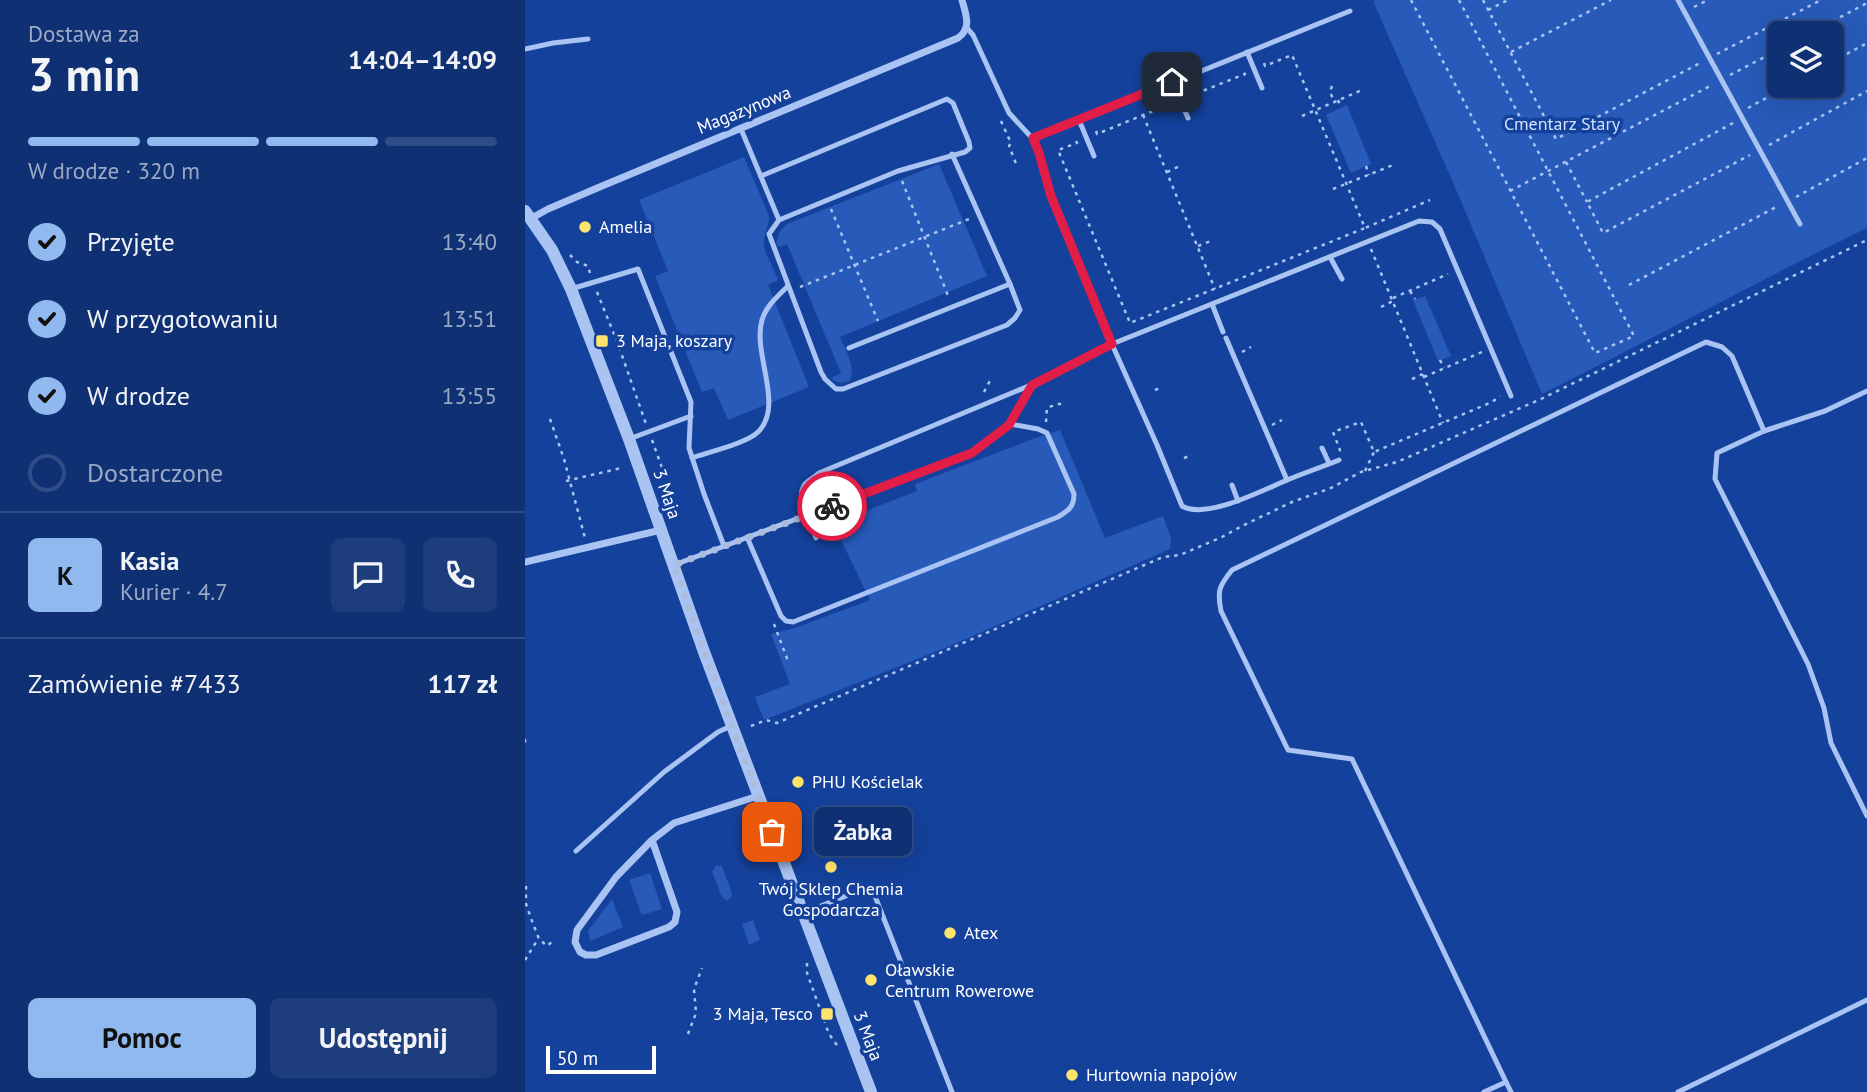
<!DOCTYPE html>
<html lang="pl">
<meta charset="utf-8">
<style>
:root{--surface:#0f3174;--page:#1d3d7c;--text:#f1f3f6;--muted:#9ba9c5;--line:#2f4c86;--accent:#90b9f0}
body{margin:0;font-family:"PT Sans",sans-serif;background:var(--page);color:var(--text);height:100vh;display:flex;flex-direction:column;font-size:26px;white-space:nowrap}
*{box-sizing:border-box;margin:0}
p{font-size:23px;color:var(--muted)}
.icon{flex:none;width:38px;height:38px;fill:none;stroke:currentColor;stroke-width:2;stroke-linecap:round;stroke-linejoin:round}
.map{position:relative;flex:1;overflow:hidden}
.side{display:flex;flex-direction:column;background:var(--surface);width:525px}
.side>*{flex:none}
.tools{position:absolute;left:1242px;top:21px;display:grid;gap:14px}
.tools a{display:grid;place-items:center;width:77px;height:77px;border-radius:10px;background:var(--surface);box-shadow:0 7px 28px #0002,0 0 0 2px var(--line);font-size:35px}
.scale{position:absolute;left:21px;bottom:18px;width:110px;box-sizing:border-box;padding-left:7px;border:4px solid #fff;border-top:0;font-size:19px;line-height:24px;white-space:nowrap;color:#fff;-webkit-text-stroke:5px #14419b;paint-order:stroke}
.pin{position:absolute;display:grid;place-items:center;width:60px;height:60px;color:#fff;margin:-30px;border-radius:14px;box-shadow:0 4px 10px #0006}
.courier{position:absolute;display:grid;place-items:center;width:70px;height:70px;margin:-35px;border:5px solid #e11d48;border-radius:50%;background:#fff;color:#222;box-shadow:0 2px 9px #0007}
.bubble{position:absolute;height:49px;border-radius:10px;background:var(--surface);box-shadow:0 7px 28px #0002,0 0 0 2px var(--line);font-size:23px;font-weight:700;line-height:49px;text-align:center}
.head em{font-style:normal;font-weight:700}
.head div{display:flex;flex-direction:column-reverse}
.head{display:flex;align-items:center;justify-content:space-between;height:119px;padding:0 28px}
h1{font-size:46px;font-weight:700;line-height:52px}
.bar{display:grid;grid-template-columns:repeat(4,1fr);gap:10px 7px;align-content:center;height:84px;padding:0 28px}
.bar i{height:9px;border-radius:5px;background:var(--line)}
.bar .active{background:var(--accent)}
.bar p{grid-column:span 4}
.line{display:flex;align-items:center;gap:18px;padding:0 28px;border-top:2px solid var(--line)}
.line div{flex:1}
.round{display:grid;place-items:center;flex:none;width:74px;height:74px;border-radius:10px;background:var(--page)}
ol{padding:0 28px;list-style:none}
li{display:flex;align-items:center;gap:21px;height:77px}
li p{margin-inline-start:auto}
li .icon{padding:7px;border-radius:50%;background:var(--accent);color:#111;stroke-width:4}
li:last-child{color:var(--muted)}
li i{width:38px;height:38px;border:4px solid var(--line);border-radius:50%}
.action{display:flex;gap:14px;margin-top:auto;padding:14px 28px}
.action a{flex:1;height:80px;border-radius:10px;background:var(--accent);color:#111;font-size:28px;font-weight:700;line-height:80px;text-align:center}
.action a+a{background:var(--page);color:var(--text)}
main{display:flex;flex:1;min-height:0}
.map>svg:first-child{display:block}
</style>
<main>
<section class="side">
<div class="head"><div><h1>3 min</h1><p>Dostawa za</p></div><em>14:04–14:09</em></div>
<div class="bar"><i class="active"></i><i class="active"></i><i class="active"></i><i></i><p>W drodze · 320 m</p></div>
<ol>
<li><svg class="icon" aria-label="check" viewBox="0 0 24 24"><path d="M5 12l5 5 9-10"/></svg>Przyjęte<p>13:40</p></li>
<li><svg class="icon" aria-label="check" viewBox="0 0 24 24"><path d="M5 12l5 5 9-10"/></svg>W przygotowaniu<p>13:51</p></li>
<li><svg class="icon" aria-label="check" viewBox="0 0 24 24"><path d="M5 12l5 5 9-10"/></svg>W drodze<p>13:55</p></li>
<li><i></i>Dostarczone</li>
</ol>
<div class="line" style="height:126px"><b class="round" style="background:var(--accent);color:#111">K</b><div><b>Kasia</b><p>Kurier · 4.7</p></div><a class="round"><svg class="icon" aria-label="chat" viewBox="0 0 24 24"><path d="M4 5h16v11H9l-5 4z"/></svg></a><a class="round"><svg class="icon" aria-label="phone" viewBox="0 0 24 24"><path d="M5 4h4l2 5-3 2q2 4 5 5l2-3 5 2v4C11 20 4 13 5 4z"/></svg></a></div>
<div class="line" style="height:91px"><div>Zamówienie #7433</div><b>117 zł</b></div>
<div class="action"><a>Pomoc</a><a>Udostępnij</a></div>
</section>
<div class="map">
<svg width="1342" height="1092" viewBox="0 0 1342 1092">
<rect width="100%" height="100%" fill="#14419b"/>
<!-- green -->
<g fill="#275ab9" fill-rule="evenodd">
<path d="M851,0h491v228c-109,53 -216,112 -325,166l-84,-200 -85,-193zM1255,33h52v53h-52z"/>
<path d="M822,105l24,59 -20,9 -25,-58z"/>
<path d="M219,157l25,59c1,10 -7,20 -5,30 1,7 11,25 14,34l-10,5 41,102 -81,33 -14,-32 -12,4 -47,-116 13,-5 -29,-71z"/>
<path d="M414,164l48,112 -147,61c5,13 16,29 10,43 -8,4 -12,4 -19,-2l10,-5 -54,-129 -8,3 -3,-4 4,-12 7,-7z"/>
<path d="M900,296l26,60 -13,5 -25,-61z"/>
<path d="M535,430l45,108 58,-22 8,22 -1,11 -225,99 -181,72 -9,-23 35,-13 -19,-50 24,-6 75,-28 -31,-64 -10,2 -5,-11 93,-36 -2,-7 123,-47z"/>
<path d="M191,865l6,1 1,3 9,24 -1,5 -5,3 -5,-6 -9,-23z"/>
<path d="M125,873l12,36 -20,6 -13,-35z"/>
<path d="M87,899l11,28 -33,14 -2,-10z"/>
<path d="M228,920l7,20 -11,5 -7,-21z"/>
</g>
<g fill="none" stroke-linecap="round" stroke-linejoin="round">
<!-- path -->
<g stroke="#a9c3f3" stroke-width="2.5" stroke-dasharray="3.5 5" stroke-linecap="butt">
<path d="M886,0l184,353 39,-17 -175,-336"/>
<path d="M958,0l73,139 146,-77"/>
<path d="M1169,7l14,-7"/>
<path d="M963,10l20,-10"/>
<path d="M1285,33l57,-30"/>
<path d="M986,52l100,-52"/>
<path d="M1192,54l104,-54"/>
<path d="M1307,62l35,-19"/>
<path d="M739,63l1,3 27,-11 73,173 65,-28"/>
<path d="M1205,75l50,-26"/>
<path d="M807,86l-2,6 4,9"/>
<path d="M664,94l1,2 55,-22 -1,-1"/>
<path d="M813,100l3,8"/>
<path d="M1223,108l40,-22"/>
<path d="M618,115l72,174"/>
<path d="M777,116l60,-26"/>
<path d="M476,121l10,22 -2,3 8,20"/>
<path d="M1208,123l-146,79 16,31 147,-78"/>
<path d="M571,131l1,3 73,-30 -1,-3"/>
<path d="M551,141l1,2 -19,7 72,173 235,-95"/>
<path d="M1244,145l98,-54"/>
<path d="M1041,162l21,40"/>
<path d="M841,166l3,9"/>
<path d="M642,172l13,-6"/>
<path d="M377,181l47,117"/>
<path d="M808,189l60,-24"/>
<path d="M985,191l202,-106"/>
<path d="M1271,197l71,-39"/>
<path d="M306,209l47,112"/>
<path d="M673,246l13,-5"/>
<path d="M846,249l72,174"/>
<path d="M45,255l7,7 11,4 2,7"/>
<path d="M1104,285l149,-79"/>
<path d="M275,287l169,-68"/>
<path d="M885,291l5,8"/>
<path d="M72,292l21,52 28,80"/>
<path d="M868,298l55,-24"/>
<path d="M856,307l12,-6"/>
<path d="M717,352l9,-5"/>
<path d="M915,360l4,8"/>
<path d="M899,377l58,-25"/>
<path d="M887,379l11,-5"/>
<path d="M630,390l7,-3"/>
<path d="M459,392l7,-13"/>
<path d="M25,419l14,40 21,79"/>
<path d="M521,422l1,-14 10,-4h6"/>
<path d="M747,425l10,-5"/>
<path d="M127,440l13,36"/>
<path d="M814,451l1,-1 -7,-18 28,-10 13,30 118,-50 8,-6"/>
<path d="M659,458l8,-3"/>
<path d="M840,471l9,-19"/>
<path d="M41,481l55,-13"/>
<path d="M249,624l14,37"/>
<path d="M226,726l15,-6 11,3 386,-166 17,-2 42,-18 20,-11 50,-24 39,-14 30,-16 36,-10 144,-63 326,-159"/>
<path d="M0,739v7"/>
<path d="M257,822l14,-5"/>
<path d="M1,886v18l6,17 7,18 8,7 7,-6"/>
<path d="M0,960l13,-21"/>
<path d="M282,963v10l22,61 10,14"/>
<path d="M163,1034l8,-21 -2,-24 8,-21"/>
</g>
<!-- service -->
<g stroke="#a9c3f3" stroke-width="5">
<path d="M1153,0l122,224"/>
<path d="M442,28l6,7 36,78 24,26 6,14 12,43 56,137 50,112 25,61c24,14 81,-16 105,-26 17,-7 35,-13 52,-20"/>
<path d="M0,49l28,-6 35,-4"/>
<path d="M722,52l15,36"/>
<path d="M647,82l16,36"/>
<path d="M554,120l15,36"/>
<path d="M216,129l38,91"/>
<path d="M508,139l317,-128"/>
<path d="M236,176l186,-77 6,4 16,39 1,6 -5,4 -67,19 -119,49 -10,14 52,138 4,7 11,10h7l164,-64 8,-7 5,-8 -10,-26"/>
<path d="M805,257l12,22"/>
<path d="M46,289l67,-20 53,133 -2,46 15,46 20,52"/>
<path d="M687,304l11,28"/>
<path d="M701,338l61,142"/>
<path d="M324,348l161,-64 -58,-130"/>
<path d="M1342,391l-42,20 -61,20 -47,22 -2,26 93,185 16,44 7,35 36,73"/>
<path d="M104,439l62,-23"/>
<path d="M797,448l7,15"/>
<path d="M167,458c17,-6 55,-15 66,-26 27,-27 -6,-78 4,-112 4,-14 16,-24 26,-34"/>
<path d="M707,485l6,16"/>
<path d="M222,537l34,79 5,5 7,1 265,-105c11,-7 16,-10 16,-23l-27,-61 -9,-4 -28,-5"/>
<path d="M291,538c-5,-15 -22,-39 -11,-54 3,-4 10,-7 14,-11l212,-88"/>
<path d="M149,565l298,-112 37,-28 23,-40 80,-41 307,-123 13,1 8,7 71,167"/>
<path d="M51,851l88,-79 54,-40 13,-6"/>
<path d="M278,913l68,-27 81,206"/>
<path d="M981,1082l5,10"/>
<path d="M959,1092l22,-10 -154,-323 -64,-9 -67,-139c-4,-20 -2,-25 11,-41l474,-228 16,5 10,9 32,75"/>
<path d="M1153,1092l189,-92"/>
</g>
<!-- minor -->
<g stroke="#a9c3f3" stroke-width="7">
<path d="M5,219l18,-10 54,-23 356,-148c14,-10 8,-23 4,-38"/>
<path d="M0,562l136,-32"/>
<path d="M127,840l25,72 -2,10 -6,5 -73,28h-10l-6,-3 -5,-10 2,-12 39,-53 36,-37 22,-17 84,-27"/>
</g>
<!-- tertiary -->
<path stroke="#a9c3f3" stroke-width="12" d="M0,211l27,39 19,39 58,150 75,213 167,440"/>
</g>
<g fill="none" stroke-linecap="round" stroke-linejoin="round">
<!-- done -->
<path stroke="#adbcdc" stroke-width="7" stroke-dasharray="0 12.6" d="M247,832l-68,-180 -30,-87 158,-59"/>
<!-- route -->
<path stroke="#e11d48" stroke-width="9" d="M307,506l140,-53 37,-28 23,-40 80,-41 -61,-148 -12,-43 -6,-15 139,-56"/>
</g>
<!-- markers -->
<g fill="#ffe46b" stroke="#14419b" stroke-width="2.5">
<circle cx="60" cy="227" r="7"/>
<rect x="70" y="334" width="14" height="14" rx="3.5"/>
<circle cx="273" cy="782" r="7"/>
<circle cx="306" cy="867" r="7"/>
<circle cx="425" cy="933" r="7"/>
<circle cx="346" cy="980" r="7"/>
<rect x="295" y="1007" width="14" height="14" rx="3.5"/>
<circle cx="547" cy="1075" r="7"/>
</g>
<g text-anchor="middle" stroke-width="7" stroke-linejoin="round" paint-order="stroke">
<!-- street labels -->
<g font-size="18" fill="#fff" stroke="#14419b">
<text transform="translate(219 110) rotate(-22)" y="6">Magazynowa</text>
<text transform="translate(142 494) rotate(71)" y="6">3 Maja</text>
<text transform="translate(343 1036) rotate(69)" y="6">3 Maja</text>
</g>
<!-- park labels -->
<g font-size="18" fill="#d1e0fd" stroke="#14419b">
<text x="1037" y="130">Cmentarz Stary</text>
</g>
<!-- poi labels -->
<g font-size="18" fill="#fff" stroke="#14419b" text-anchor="start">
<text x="74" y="233">Amelia</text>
<text x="91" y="347">3 Maja, koszary</text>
<text x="287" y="788">PHU Kościelak</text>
<text x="306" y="895" text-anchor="middle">Twój Sklep Chemia<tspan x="306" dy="21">Gospodarcza</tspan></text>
<text x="439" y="939">Atex</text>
<text x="360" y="976">Oławskie<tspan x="360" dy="21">Centrum Rowerowe</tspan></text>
<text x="288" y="1020" text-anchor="end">3 Maja, Tesco</text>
<text x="561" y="1081">Hurtownia napojów</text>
</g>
</g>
</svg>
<div class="tools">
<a><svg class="icon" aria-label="layers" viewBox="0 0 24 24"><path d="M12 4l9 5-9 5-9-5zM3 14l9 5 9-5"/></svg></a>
</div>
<div class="scale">50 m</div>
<div class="pin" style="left:247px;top:832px;background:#ea580c"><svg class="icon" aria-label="bag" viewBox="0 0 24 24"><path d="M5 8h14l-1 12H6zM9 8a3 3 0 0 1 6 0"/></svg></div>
<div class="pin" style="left:647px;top:82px;background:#1f2937"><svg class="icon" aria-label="home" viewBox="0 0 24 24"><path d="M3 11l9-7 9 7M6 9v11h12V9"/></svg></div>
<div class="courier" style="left:307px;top:506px"><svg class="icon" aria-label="bike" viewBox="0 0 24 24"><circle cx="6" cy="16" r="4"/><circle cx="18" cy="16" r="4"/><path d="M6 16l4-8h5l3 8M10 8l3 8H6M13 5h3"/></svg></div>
<div class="bubble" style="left:289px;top:807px;width:98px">Żabka</div>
</div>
</main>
